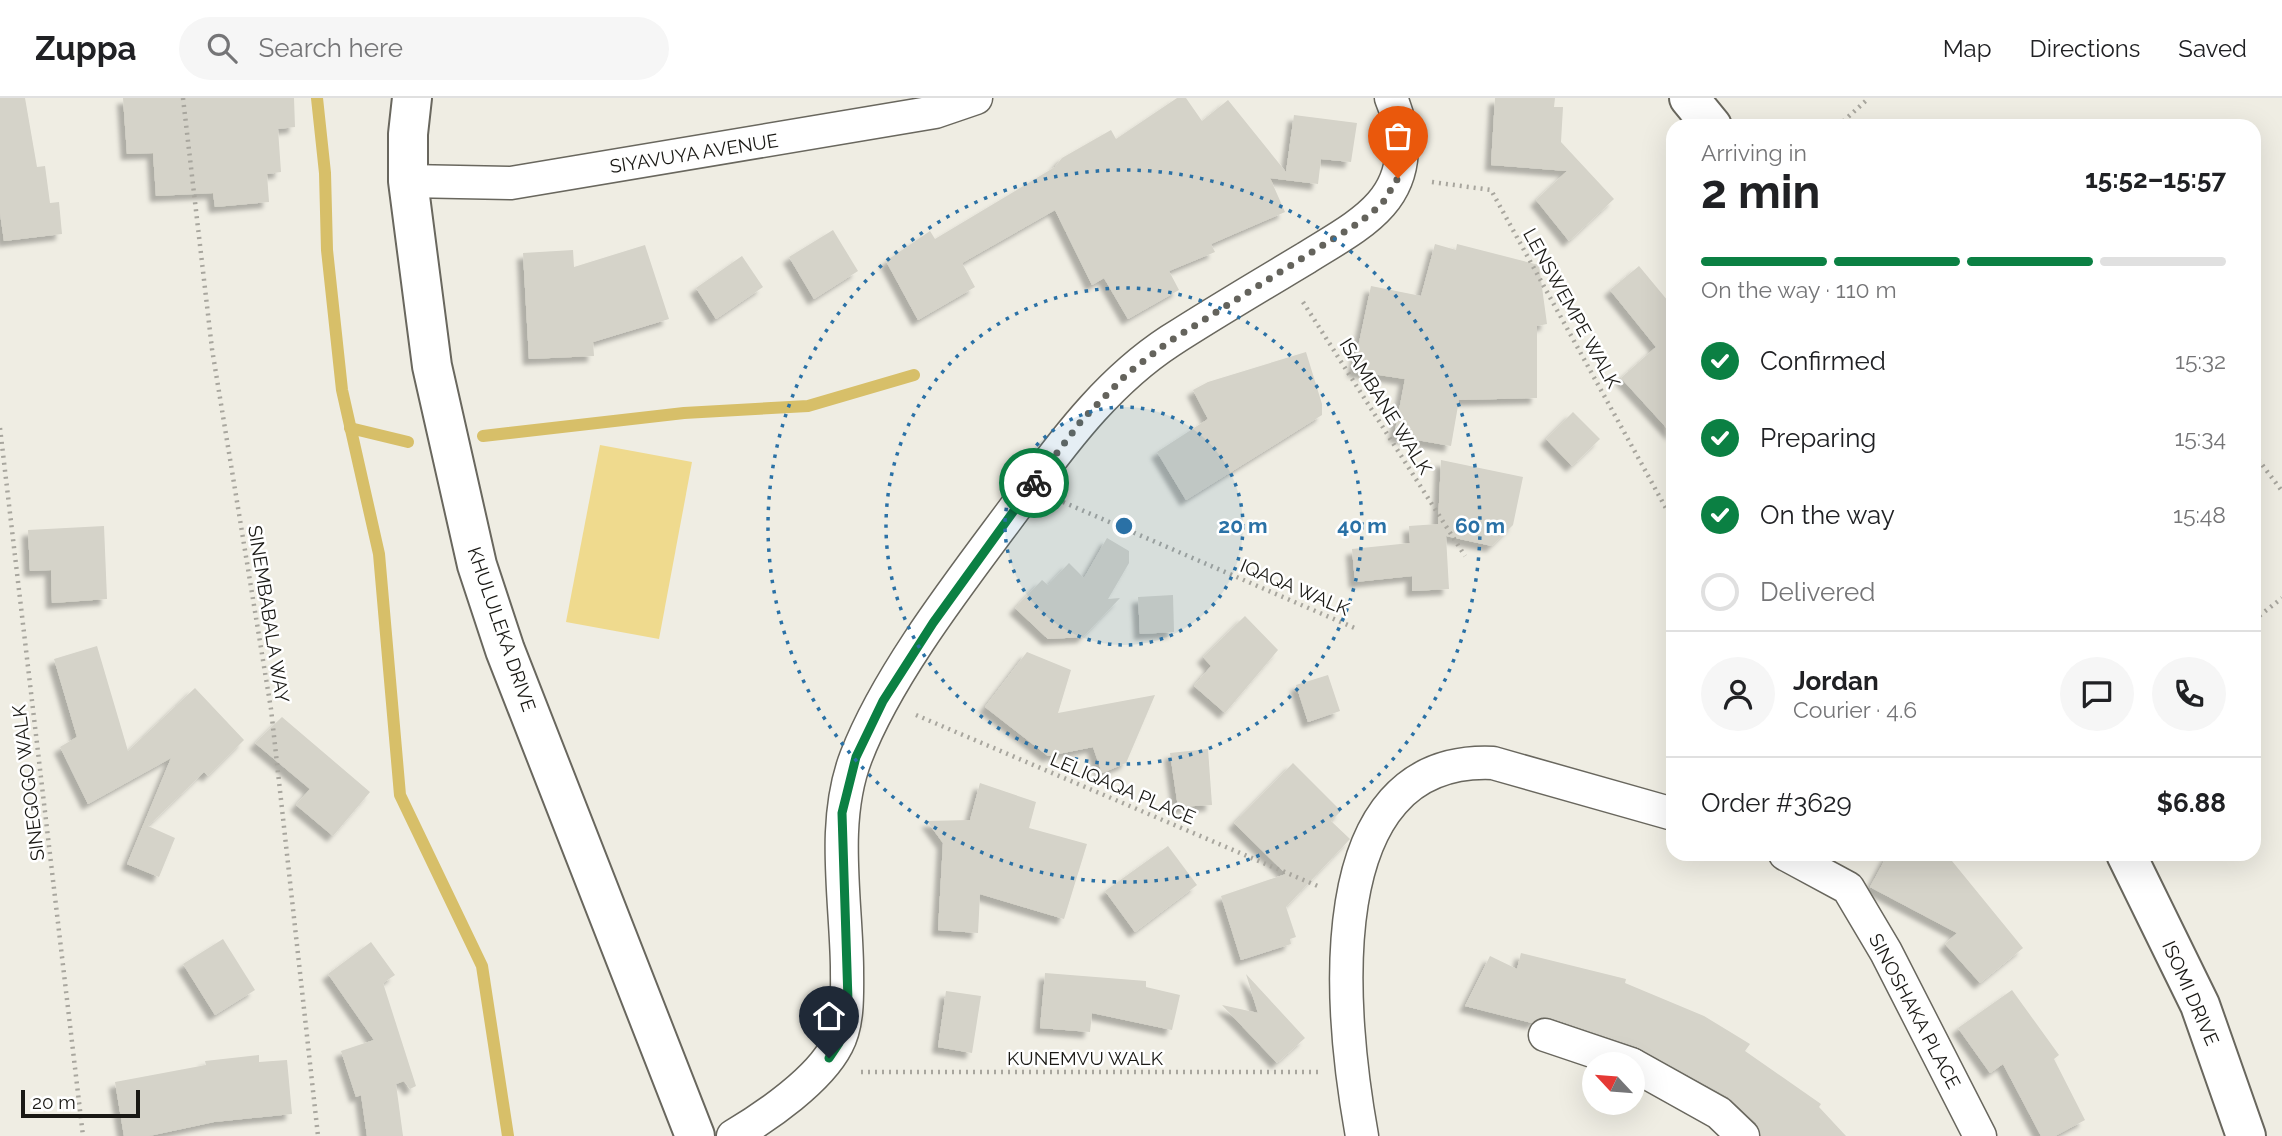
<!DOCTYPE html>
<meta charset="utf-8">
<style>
:root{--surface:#fff;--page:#f6f6f6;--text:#202124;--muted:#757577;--line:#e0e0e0;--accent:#0b8043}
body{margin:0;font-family:Raleway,sans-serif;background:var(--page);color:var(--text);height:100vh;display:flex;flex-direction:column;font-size:26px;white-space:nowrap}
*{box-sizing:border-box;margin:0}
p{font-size:23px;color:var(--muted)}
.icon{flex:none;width:38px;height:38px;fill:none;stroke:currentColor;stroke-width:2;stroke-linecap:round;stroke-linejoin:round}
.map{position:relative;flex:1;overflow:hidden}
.panel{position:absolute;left:1666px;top:21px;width:595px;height:742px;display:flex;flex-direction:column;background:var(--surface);border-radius:21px;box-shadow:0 7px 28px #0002}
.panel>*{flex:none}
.needle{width:46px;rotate:296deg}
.controls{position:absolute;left:1582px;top:954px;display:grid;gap:14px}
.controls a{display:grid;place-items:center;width:63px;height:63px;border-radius:50%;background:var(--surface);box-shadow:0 7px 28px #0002;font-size:35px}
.scale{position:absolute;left:21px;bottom:18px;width:119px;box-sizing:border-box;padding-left:7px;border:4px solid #191814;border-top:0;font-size:19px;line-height:24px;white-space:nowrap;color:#191814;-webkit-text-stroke:5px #fff;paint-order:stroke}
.pin{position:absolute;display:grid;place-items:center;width:60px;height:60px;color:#fff;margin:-72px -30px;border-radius:50% 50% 50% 0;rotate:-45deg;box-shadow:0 0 7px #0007}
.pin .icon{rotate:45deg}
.courier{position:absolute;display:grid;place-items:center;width:70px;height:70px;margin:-35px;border:5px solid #0b8043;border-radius:50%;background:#fff;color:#222;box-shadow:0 2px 9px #0007}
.summary em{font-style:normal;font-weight:700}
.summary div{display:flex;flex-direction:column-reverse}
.summary{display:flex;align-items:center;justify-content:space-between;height:119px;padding:0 35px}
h1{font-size:46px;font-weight:700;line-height:52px}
.bar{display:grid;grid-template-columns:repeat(4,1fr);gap:10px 7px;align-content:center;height:84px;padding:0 35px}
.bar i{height:9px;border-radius:5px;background:var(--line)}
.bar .active{background:var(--accent)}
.bar p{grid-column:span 4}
.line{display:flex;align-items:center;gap:18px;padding:0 35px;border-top:2px solid var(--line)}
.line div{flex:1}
.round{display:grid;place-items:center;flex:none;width:74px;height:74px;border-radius:37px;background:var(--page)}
ol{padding:0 35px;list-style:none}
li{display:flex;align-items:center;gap:21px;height:77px}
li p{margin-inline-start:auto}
li .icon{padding:7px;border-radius:50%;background:var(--accent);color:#fff;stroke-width:4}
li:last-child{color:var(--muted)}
li i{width:38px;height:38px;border:4px solid var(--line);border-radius:50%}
header{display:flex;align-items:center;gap:42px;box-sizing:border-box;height:98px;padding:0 35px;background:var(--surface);border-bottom:2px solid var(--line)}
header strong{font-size:33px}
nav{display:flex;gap:38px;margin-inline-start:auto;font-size:24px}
.search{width:490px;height:63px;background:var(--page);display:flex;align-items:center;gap:18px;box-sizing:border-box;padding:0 24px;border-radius:38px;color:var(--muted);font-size:26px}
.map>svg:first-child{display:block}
</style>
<header>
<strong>Zuppa</strong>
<div class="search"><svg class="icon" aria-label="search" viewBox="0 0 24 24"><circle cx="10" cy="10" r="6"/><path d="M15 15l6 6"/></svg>Search here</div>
<nav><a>Map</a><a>Directions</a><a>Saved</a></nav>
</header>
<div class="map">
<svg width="2282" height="1038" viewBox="0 0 2282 1038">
<defs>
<filter id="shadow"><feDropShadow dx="-6" dy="6" stdDeviation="2" flood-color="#0004"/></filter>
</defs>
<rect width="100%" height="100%" fill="#efede3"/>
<!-- pitch -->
<path fill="#efda8e" d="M600,347l92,17 -33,177 -93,-17z"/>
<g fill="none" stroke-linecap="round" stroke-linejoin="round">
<!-- stream -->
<g stroke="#d7bf69" stroke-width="12">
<path d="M317,0l8,75 2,77 15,140 37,164 21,241 82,171 26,170"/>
<path d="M350,330l58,14"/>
<path d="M483,338l201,-23 124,-7 106,-31"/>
</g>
</g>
<!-- building -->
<g fill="#d5d3c9" filter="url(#shadow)">
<path d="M0,0h25l12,69 8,-1 5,37 9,-1 3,32 -58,7 -4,-28z"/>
<path d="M123,0h171l1,29 -17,2 3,43 -14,2 2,28 -54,5 -2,-14 -57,3 -3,-43 -26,1z"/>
<path d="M1177,0h9l16,23 26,-21 58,72 8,-57 63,8 -6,39 -30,-3 -3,25 -48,-6 15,34 -74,32 4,8 -46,19 10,19 -51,29 -24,-41 -12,7 -37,-75 -93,53 13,24 -57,33 -32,-59 44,-30 5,8 120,-72 7,-9 49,-28 5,9z"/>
<path d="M1495,0h60l-1,9h9l-2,35 53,57 -45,42 -33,-41 31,-29 -76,-6z"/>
<path d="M833,132l25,41 -44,28 -25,-42z"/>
<path d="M1435,146l21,6 1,-6 82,21 8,59 -10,2v72l-78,2 -8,46 -57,-10 11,-57 -52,-8 18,-85 50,10z"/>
<path d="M645,147l24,74 -76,23 1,14 -65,3 -6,-106 50,-3 1,17z"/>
<path d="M742,158l21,31 -47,32 -20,-31z"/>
<path d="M1639,168l34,41v128l-52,-57 35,-31 -46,-57z"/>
<path d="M1306,254l16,52v11l-136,85 -29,-48 51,-33 -15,-29 15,-8z"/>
<path d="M1573,314l27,27 -28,27 -26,-27z"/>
<path d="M1441,362l82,17 -10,48 -21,21 -46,-10 3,53 -37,2v-15l-57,6 -3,-33 58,-6 -1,-17 29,-2z"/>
<path d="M104,428l3,73 -55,4 -1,-33 -21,1 -2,-41z"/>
<path d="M1107,440l22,13v12l-21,36 12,-1 -37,39 -35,2 -33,-31 27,-28 6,5 21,-22 15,15z"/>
<path d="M1173,497l1,37 -34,2 -2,-37z"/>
<path d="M1245,518l33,34 -53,63 -31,-27 17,-20 -8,-9z"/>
<path d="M97,548l31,105 67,-63 49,52 -36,36 -4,-4 -56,54 27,12 -16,39 -32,-13 44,-106 -83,46 -28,-57 17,-10 -23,-78z"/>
<path d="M1027,554l44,18 -13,43 97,-18 -29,68 -24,10 -9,-26 -45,9 -63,-49z"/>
<path d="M1328,577l12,36 -32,11 -12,-37z"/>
<path d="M282,619l88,75 -37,44 -37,-31 14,-16 -55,-46z"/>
<path d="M1208,651l4,56 -34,2 -8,-54z"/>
<path d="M1293,665l48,48 -10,10 19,18 -64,68 10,30 -6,2 1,5 -50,16 -20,-64 65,-22 -52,-51z"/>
<path d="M980,685l56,19 -7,26 58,16 -23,75 -84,-25 -2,39 -40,-3 5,-87 -16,-22 43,-1z"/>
<path d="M1168,748l29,39 -62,47 -30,-41z"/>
<path d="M1888,756h52l12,7 71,87 -43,35 -35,-39 12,-11 -87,-46z"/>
<path d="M223,841l32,51 -40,25 -32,-51z"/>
<path d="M371,844l24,33 -12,8 33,103 -6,3 -6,-8 -8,3 7,52h-36l-6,-41 -5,2 -15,-46 33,-11 -46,-66z"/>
<path d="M1521,855l105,26 -1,4 79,33 46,28 -5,7 76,53 -2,3 27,29h-85l-5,-13 -28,-26 -91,-50 -86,-29 -10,-1 -9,6 -67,-17 25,-50 27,13z"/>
<path d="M1045,875l101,8v6l34,8 -8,35 -80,-17 -2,19 -50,-4z"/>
<path d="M1246,876l59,64 -28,25 -55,-58 36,8z"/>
<path d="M2012,892l47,65 -5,4 31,61 -30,16h-14l-38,-72 -13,9 -32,-45z"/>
<path d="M946,893l35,5 -9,57 -34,-6z"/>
<path d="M259,957v7l28,-2 5,54 -78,8 -65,14h-25l-9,-54 91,-17 -1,-4z"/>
</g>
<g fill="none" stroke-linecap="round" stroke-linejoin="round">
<defs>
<g id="minor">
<path d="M408,83l103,2 424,-71 41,-14"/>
<path d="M1785,756l63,34 38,64 94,184"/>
<path d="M1545,937l86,29"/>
<path d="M1633,967l86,48 24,23"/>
<path d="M733,1038c34,-20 86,-56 104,-91 12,-22 10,-54 10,-78 -1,-69 -16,-145 9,-210 34,-89 116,-190 173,-268 40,-55 83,-110 141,-148 45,-29 91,-56 136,-83 25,-16 56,-32 75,-54 27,-31 25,-71 10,-106"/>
<path d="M1362,1038c-21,-116 -50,-381 131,-373l180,51"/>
</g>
<g id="tertiary">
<path d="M412,0l-4,36v47l24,185 45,199 28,85 190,486"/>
<path d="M1689,0l23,28"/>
<path d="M2126,756l74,151 46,131"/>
</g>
</defs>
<!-- minor casing -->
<use href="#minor" stroke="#69675e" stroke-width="35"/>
<!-- tertiary casing -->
<use href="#tertiary" stroke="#69675e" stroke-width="42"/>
<!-- path -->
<g stroke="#a8a69e" stroke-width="4.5" stroke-dasharray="2 5" stroke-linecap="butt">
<path d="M183,0l29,251 59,360 47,427"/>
<path d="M1838,28l31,-28"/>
<path d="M1432,84l59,8 182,331"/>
<path d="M1303,204l162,254"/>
<path d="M0,330l83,708"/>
<path d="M2254,356l28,37"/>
<path d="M1063,404l294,127"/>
<path d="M2254,522l28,-22"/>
<path d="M916,617l404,172"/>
<path d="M861,974h457"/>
</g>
<!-- minor -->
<use href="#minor" stroke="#fff" stroke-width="32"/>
<!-- tertiary -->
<use href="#tertiary" stroke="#fff" stroke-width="38"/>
</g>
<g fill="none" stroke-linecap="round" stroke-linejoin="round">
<!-- done -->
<path stroke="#64635c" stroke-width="7" stroke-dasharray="0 12.6" d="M1034,385l48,-63 46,-47 39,-30 193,-121 22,-18 16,-26"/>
<!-- route -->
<path stroke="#0b8043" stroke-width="9" d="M829,960l10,-15 9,-42 -6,-188 14,-56 27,-56 50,-78 101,-140"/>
</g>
<!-- distance rings -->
<circle cx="1124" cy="428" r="119" fill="#2a71a6" fill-opacity=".12"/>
<g fill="none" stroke="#2a71a6" stroke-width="3.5" stroke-dasharray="3.5 7">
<circle cx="1124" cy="428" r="119"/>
<circle cx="1124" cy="428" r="238"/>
<circle cx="1124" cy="428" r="356"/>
</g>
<g text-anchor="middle" stroke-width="5" stroke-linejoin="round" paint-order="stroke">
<!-- street labels -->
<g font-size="19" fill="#191814" stroke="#fff">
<text transform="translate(694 55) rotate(-9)" y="7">SIYAVUYA AVENUE</text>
<text transform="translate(1572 210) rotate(61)" y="7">LENSWEMPE WALK</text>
<text transform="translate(1386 308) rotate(58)" y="7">ISAMBANE WALK</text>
<text transform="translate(1295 489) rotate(23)" y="7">IQAQA WALK</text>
<text transform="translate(269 516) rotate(81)" y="7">SINEMBABALA WAY</text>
<text transform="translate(502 531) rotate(71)" y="7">KHULULEKA DRIVE</text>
<text transform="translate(28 685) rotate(-97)" y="7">SINEGOGO WALK</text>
<text transform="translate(1123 690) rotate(23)" y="7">LELIQAQA PLACE</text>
<text transform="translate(2191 895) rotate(66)" y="7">ISOMI DRIVE</text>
<text transform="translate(1915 913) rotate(62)" y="7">SINOSHAKA PLACE</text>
<text x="1085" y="967">KUNEMVU WALK</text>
</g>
</g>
<circle cx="1124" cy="428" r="10" fill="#2a71a6" stroke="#fff" stroke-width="3.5"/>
<g font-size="21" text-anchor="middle" font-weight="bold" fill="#2a71a6" stroke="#fff" stroke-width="5" stroke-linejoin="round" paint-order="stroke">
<text x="1243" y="435">20 m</text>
<text x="1362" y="435">40 m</text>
<text x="1480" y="435">60 m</text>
</g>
</svg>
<div class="controls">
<a><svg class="needle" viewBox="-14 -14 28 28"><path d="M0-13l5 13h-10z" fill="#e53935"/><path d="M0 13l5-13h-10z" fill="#757577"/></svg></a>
</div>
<div class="scale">20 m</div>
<div class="pin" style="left:1398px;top:80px;background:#ea580c"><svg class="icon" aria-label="bag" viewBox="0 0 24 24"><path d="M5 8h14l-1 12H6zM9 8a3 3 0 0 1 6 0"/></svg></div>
<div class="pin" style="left:829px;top:960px;background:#1f2937"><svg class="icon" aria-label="home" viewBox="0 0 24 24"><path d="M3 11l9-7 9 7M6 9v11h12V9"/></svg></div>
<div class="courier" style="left:1034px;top:385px"><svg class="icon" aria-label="bike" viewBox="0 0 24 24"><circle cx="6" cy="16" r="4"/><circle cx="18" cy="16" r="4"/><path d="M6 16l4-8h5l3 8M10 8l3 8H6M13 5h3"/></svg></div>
<section class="panel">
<div class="summary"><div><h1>2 min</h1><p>Arriving in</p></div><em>15:52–15:57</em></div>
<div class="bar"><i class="active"></i><i class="active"></i><i class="active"></i><i></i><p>On the way · 110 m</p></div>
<ol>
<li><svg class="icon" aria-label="check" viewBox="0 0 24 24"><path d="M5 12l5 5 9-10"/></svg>Confirmed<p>15:32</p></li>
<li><svg class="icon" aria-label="check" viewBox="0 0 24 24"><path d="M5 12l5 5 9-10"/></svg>Preparing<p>15:34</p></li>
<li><svg class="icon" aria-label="check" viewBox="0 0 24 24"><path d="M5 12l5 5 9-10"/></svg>On the way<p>15:48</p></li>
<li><i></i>Delivered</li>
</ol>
<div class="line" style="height:126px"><a class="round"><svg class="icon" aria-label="person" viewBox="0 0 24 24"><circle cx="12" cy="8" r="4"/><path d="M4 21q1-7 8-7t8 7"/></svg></a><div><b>Jordan</b><p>Courier · 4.6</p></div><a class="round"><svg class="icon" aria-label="chat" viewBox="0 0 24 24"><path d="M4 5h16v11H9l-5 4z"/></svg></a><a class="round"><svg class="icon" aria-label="phone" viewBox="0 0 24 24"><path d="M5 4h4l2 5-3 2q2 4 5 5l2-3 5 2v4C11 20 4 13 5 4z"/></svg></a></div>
<div class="line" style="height:91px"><div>Order #3629</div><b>$6.88</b></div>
</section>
</div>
